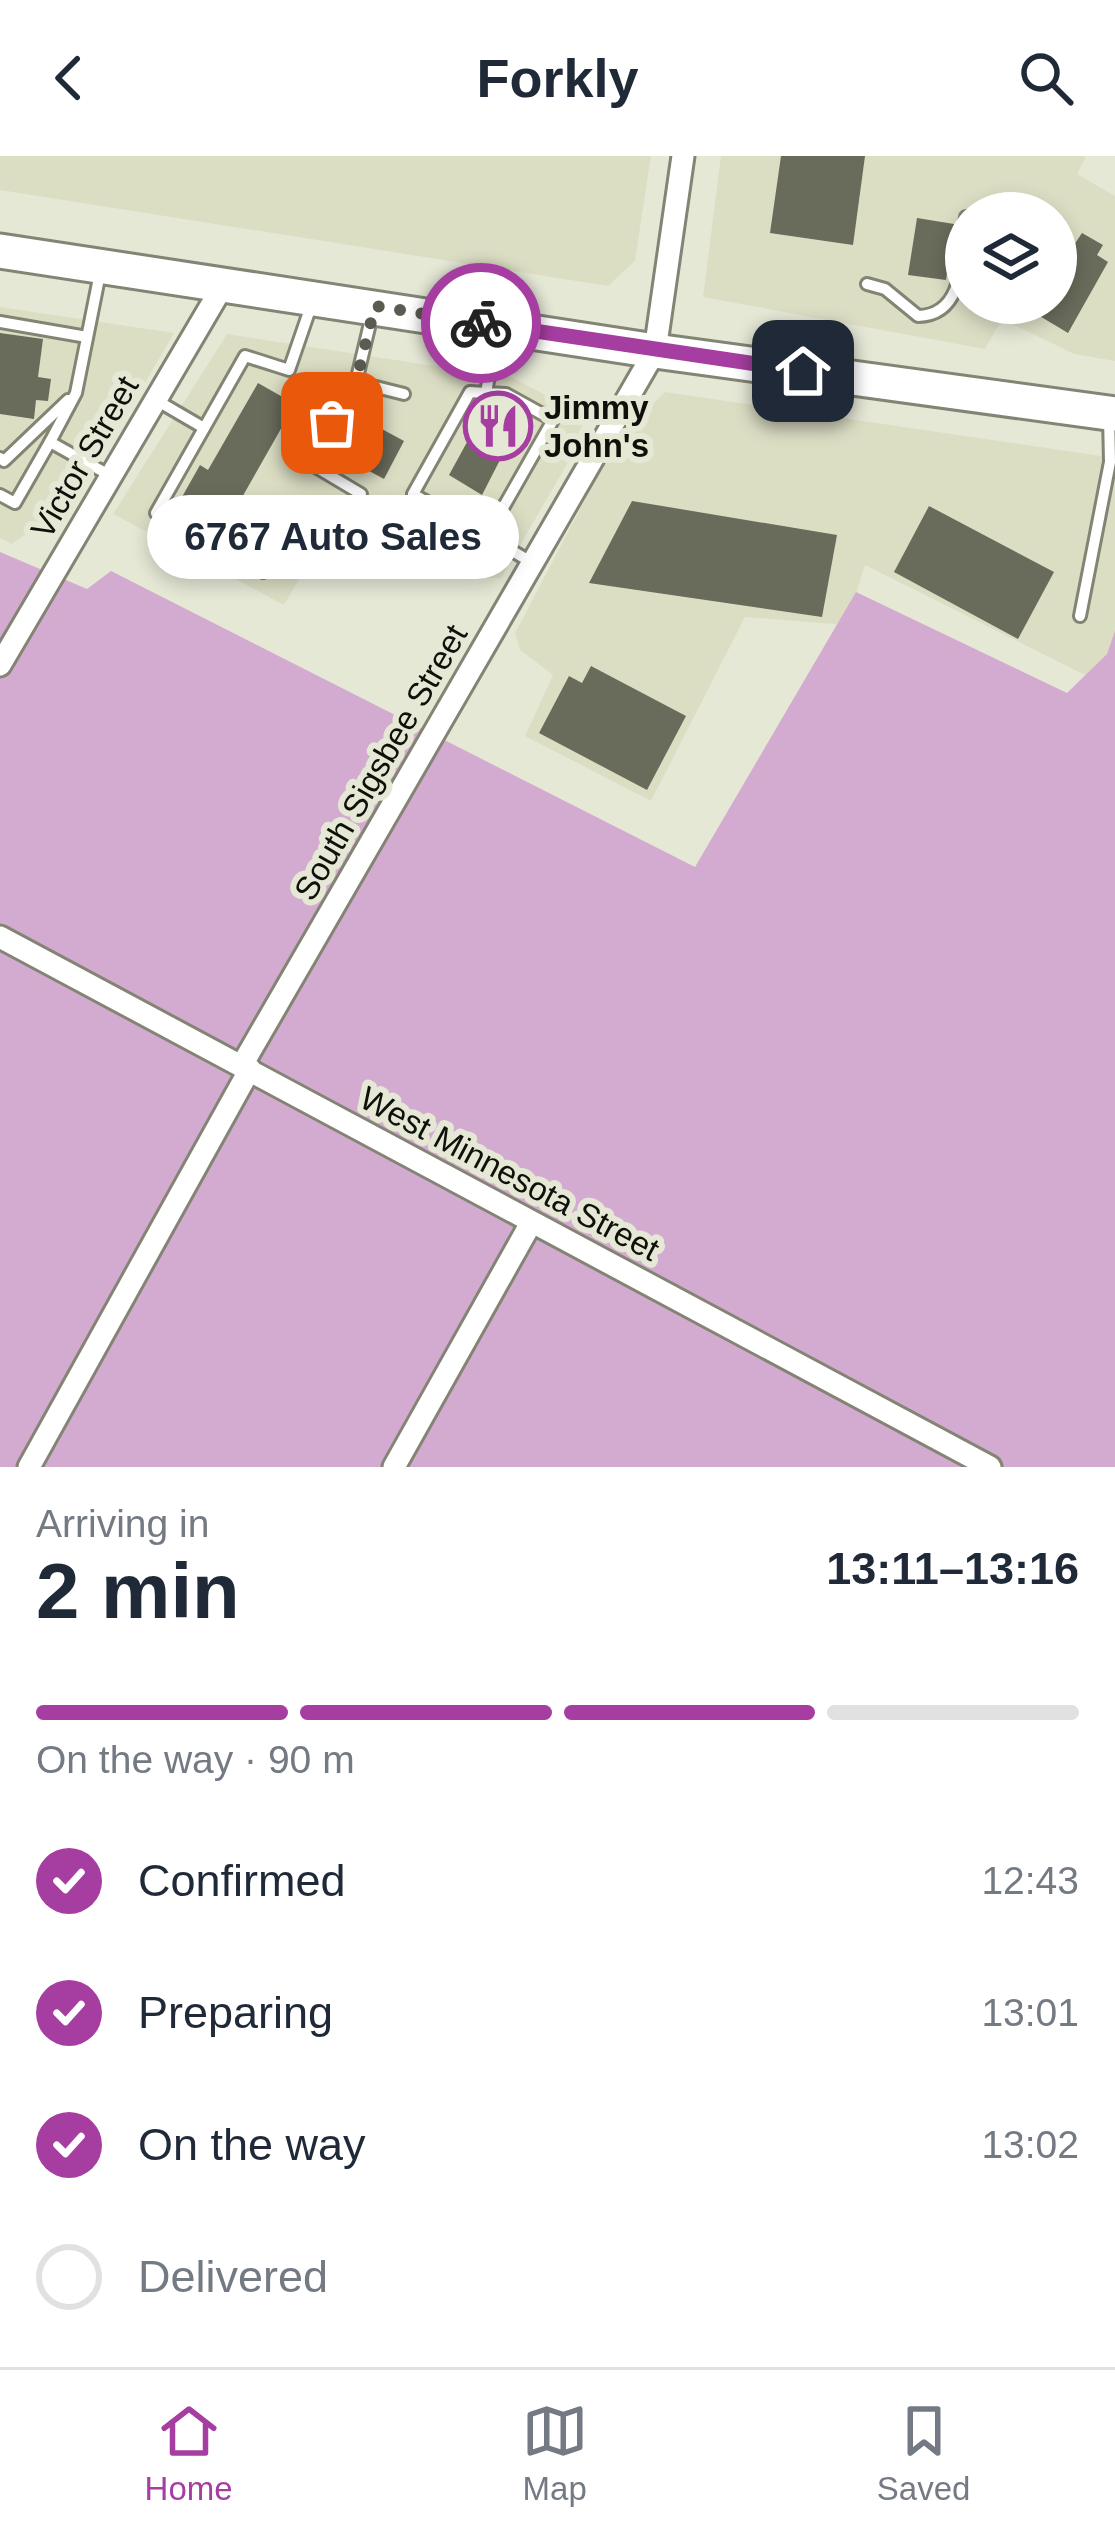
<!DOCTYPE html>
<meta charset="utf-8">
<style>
:root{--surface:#fff;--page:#f6f6f7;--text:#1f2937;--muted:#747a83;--line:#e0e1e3;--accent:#a53ea0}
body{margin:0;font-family:Helvetica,sans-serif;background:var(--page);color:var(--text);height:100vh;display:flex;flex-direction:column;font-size:45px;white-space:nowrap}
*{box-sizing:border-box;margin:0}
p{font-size:39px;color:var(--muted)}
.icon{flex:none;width:66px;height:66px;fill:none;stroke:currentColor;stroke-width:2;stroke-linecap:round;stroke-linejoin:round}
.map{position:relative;height:1311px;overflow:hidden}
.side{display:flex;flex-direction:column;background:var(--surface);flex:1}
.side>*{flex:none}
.tools{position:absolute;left:945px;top:36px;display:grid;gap:24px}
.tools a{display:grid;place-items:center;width:132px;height:132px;border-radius:50%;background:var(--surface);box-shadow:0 6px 18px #0003;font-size:60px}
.pin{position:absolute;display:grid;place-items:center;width:102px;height:102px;color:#fff;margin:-51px;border-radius:24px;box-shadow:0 6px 18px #0006}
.courier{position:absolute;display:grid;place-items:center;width:120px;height:120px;margin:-60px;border:9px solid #a53ea0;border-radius:50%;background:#fff;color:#222;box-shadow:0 3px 15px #0007}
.bubble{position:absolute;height:84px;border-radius:42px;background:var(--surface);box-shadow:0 6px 18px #0003;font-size:39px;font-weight:700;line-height:84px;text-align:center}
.head em{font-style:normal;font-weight:700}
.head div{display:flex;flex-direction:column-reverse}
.head{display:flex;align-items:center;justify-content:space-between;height:204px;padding:0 36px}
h1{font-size:78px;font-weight:700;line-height:90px}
.bar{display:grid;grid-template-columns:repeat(4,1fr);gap:18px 12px;align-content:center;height:144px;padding:0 36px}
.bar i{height:15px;border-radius:9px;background:var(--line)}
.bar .on{background:var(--accent)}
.bar p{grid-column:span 4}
ol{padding:0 36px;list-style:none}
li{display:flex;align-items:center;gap:36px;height:132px}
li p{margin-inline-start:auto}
li .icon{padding:12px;border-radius:50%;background:var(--accent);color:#fff;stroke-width:4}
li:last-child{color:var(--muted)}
li i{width:66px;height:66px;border:6px solid var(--line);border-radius:50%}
header{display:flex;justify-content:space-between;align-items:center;height:156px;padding:0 36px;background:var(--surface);font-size:54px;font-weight:700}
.tab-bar{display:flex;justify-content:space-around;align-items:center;height:168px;border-top:3px solid var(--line);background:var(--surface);font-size:33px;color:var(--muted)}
.tab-bar a{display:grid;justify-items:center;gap:6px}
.tab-bar .on{color:var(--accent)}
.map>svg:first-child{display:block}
</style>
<header><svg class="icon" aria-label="back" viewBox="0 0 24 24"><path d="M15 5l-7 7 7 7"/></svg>Forkly<svg class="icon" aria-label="search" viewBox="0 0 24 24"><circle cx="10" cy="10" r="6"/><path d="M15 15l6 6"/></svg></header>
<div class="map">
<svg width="1115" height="1311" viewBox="0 0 1115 1311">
<rect width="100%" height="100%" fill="#e6e8d6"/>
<!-- built -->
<g fill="#dcdec4" fill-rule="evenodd">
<path d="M0,0h651l-16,105 -27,25 -608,-96z"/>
<path d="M721,0h365l-9,18 38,22v165l-41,-7 -72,-35 -17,30 -282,-52zM966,57h90v90h-90z"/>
<path d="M0,151l174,26 -94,161 -68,50 -12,-6z"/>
<path d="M227,178l286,44 61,32 11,23 -84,145h-29l-104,-55 -32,54 -28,-13 -24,41 -171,-91z"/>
<path d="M665,236l450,66v204l-28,14 -222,-111 -19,60 -101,-8 -94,184 -126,-65 28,-61 -33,-25 -5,-17 103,-196z"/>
</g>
<!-- green -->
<path fill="#d4abd0" d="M0,396l87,37 24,-18 584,296 161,-275 211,101 40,-39 8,-23v836h-1115z"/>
<!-- building -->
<g fill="#696b5b">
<path d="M781,0h84l-12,89 -83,-12z"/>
<path d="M917,62l37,6 -8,56 -38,-5z"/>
<path d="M1082,77l21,12 -6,10 11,7 -40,71 -35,-21 5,-9h18v-31z"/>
<path d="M0,177l43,6 -5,38 13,2 -3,22 -12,-1 -2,19 -34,-5z"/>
<path d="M258,227l37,21 -71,125 -46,-25 22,-39 8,5z"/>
<path d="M489,246l32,17 -39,76 -33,-20z"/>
<path d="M354,258l50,27 -20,38 -50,-27z"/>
<path d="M632,345l205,34 -15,82 -233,-34z"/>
<path d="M929,350l125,66 -36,67 -124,-67z"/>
<path d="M591,510l95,50 -39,74 -108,-57 30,-57 13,7z"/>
</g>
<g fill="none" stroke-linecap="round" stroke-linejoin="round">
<defs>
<g id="lane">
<path d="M867,128l18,5 33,27c49,-1 43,-63 48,-99"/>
<path d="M0,166l87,15"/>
<path d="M356,226l48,12"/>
<path d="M486,237l20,1 47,26 -66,116 -74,-42 57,-102 16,1 11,-64"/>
<path d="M156,244l48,28"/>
<path d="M50,286l26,-49 25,-125"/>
<path d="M0,302l4,3 64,-61"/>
<path d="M361,338l-52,-31 47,-81 16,-67"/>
<path d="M0,339l15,8 35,-61 61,34"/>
<path d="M487,380l44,26"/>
<path d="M263,416l-107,-59 89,-157 44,14 22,-64"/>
<path d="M1080,460l30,-154 -1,-46"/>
</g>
<g id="street">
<path d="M0,509l225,-383"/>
<path d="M0,781l990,530"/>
<path d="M242,909l413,-714 28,-195"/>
<path d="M29,1311l221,-398"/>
<path d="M394,1311l137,-244"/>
</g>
<path id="primary" d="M0,95l655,100 460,63"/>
</defs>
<!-- lane casing -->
<use href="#lane" stroke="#838474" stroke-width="16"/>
<!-- street casing -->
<use href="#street" stroke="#838474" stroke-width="27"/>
<!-- primary casing -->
<use href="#primary" stroke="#838474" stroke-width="39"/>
<!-- lane -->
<use href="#lane" stroke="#fff" stroke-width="10"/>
<!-- street -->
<use href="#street" stroke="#fff" stroke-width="21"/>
<!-- primary -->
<use href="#primary" stroke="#fff" stroke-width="33"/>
</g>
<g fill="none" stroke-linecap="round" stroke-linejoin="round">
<!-- done -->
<path stroke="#5b5c51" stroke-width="12" stroke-dasharray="0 21.6" d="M332,267l24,-41 19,-76 106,17"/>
<!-- route -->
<path stroke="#a53ea0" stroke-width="15" d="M481,167l322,48"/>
</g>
<!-- icons -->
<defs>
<symbol id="restaurant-ring" viewBox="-11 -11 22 22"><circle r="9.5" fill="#e6e8d6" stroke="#a53ea0" stroke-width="1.5"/><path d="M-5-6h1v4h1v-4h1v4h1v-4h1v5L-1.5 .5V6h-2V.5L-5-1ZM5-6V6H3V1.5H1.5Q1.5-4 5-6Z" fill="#a53ea0"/></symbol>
</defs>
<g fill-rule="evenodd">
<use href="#restaurant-ring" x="460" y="232" width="76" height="76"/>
</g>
<g text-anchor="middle" stroke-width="12" stroke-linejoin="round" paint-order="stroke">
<!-- poi labels -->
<g font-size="33" font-weight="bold" fill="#10100a" stroke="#e6e8d6" text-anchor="start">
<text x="544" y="263">Jimmy<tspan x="544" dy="38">John's</tspan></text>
</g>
<!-- street labels -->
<g font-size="33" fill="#10100a" stroke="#e6e8d6">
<text transform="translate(84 301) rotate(-60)" y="12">Victor Street</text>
<text transform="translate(380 606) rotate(-60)" y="12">South Sigsbee Street</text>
<text transform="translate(510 1017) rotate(28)" y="12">West Minnesota Street</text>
</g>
</g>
</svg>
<div class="tools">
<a><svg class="icon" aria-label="layers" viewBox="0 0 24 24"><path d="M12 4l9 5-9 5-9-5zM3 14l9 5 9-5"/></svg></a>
</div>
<div class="pin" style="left:332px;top:267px;background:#ea580c"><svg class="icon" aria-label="bag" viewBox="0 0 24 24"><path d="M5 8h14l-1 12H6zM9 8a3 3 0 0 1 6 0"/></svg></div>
<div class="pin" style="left:803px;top:215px;background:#1f2937"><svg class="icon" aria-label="home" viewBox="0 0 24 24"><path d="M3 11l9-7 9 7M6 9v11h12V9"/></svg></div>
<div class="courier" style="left:481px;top:167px"><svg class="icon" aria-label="bike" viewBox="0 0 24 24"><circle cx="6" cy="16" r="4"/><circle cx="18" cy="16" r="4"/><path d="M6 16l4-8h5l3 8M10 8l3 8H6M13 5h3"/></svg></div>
<div class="bubble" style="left:147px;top:339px;width:372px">6767 Auto Sales</div>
</div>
<section class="side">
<div class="head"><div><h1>2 min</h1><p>Arriving in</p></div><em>13:11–13:16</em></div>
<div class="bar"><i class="on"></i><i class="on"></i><i class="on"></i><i></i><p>On the way · 90 m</p></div>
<ol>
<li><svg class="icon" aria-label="check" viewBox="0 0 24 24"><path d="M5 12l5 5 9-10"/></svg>Confirmed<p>12:43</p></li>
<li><svg class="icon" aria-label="check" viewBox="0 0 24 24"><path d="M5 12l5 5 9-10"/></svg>Preparing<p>13:01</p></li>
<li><svg class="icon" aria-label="check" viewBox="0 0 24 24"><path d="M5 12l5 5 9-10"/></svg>On the way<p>13:02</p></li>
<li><i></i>Delivered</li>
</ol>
</section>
<nav class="tab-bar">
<a class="on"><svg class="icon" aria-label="home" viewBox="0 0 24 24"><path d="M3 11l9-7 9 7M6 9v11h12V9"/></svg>Home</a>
<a><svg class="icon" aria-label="map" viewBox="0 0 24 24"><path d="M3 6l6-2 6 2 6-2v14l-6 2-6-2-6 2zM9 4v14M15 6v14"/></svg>Map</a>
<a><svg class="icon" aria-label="saved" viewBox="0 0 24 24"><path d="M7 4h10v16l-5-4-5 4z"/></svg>Saved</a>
</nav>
